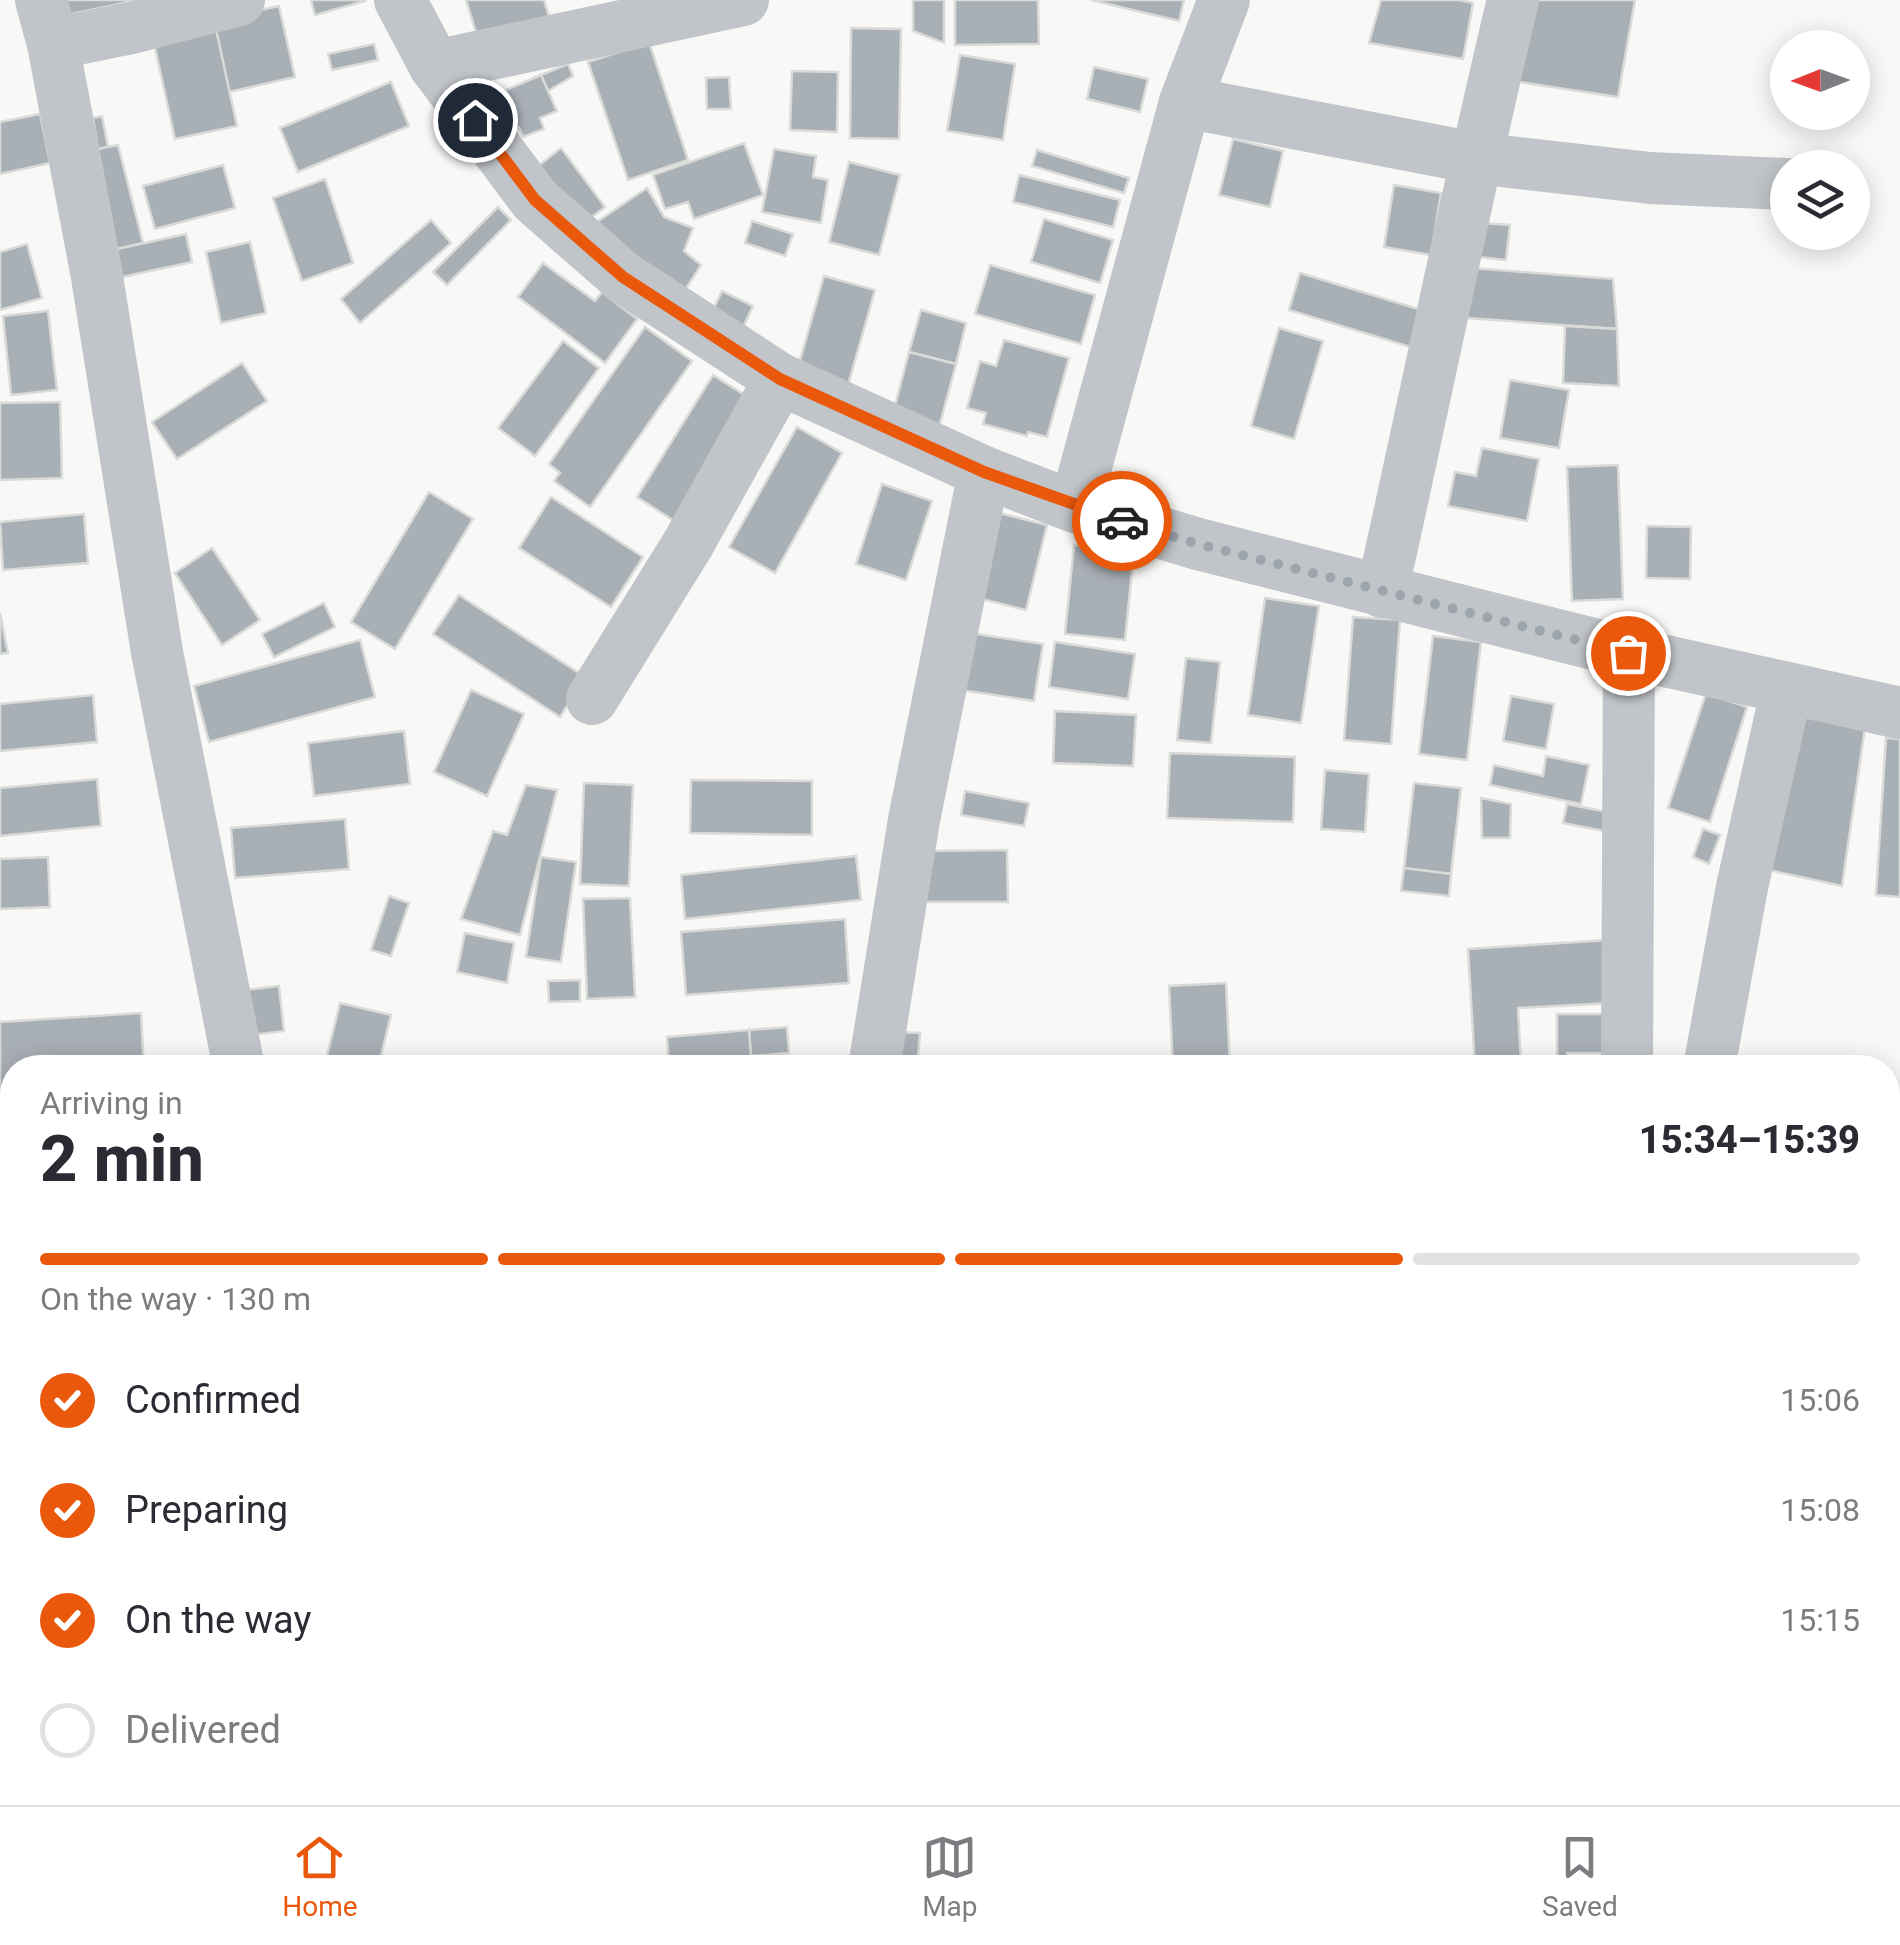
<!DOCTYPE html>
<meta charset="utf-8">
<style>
:root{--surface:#fff;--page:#f2f2f3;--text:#2b2b33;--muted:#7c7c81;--line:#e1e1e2;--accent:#ea580c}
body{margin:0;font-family:Roboto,sans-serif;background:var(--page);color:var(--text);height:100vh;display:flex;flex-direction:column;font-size:38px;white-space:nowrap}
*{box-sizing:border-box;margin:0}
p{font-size:32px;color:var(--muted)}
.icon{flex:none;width:55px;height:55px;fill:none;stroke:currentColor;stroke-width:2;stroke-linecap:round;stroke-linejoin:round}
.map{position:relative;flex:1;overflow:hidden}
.panel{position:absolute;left:0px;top:1055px;width:1900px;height:750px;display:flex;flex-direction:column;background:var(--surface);border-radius:40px 40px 0 0;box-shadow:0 5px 25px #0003}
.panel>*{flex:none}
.needle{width:65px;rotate:269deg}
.controls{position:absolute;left:1770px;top:30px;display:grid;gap:20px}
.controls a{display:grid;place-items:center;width:100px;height:100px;border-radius:50%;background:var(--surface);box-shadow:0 5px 25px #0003;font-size:50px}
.pin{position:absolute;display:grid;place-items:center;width:85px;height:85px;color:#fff;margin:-42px;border:5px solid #fff;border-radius:50%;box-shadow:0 2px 10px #0007}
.courier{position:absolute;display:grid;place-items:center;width:100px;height:100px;margin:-50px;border:8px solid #ea580c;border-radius:50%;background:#fff;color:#222;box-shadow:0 2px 12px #0007}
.headline em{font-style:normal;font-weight:800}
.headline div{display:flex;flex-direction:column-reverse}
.headline{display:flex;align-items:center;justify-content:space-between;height:170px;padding:0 40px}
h1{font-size:65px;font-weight:800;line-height:75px}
.bar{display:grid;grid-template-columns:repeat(4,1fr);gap:15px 10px;align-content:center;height:120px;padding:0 40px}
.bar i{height:12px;border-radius:8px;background:var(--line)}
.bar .on{background:var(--accent)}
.bar p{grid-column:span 4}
ol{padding:0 40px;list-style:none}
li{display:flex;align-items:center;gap:30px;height:110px}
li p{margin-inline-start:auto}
li .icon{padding:10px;border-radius:50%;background:var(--accent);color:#fff;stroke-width:4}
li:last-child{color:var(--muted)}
li i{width:55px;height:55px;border:5px solid var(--line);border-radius:50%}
.tabs{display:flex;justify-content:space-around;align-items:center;height:140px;border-top:2px solid var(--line);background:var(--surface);font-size:28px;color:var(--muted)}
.tabs a{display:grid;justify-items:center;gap:5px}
.tabs .on{color:var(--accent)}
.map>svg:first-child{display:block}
</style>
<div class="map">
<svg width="1900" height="1805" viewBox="0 0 1900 1805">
<rect width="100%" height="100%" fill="#f8f9f7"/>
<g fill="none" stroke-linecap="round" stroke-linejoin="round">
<!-- river -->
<path stroke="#bac3c8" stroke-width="70" d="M0,1428l12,-3"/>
</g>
<!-- building -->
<g fill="#a8afb5" stroke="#dadad9" stroke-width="2.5">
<path d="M64,0h74l-71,15z"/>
<path d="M311,0h54v1l-50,14z"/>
<path d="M466,0h78l6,20 -71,22z"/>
<path d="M913,0h31v43l-31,-12z"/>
<path d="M955,0h83l1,44 -84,1z"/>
<path d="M1091,0h93l-5,21z"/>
<path d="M1381,0h78l14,3 -10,56 -94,-16z"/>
<path d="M1522,0h113l-17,97 -119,-18z"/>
<path d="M279,6l16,71 -66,15 -15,-72z"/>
<path d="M214,20l23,106 -62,13 -23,-105z"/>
<path d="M851,28l50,1 -2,110 -49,-1z"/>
<path d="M649,42l39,118 -60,20 -40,-118z"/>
<path d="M374,44l4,16 -46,10 -4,-16z"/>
<path d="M960,55l55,9 -12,76 -56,-9z"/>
<path d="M568,64l5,12 -25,15 -7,-16z"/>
<path d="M1094,67l54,12 -8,33 -53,-13z"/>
<path d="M792,71l46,1 -1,60 -47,-2z"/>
<path d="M541,75l16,36 -17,7 4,11 -21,8 -4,-10 -17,7 -24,-32z"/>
<path d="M729,77l2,32h-24l-1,-31z"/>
<path d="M391,82l18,44 -111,46 -18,-44z"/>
<path d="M40,114l10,49 -50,11v-52z"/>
<path d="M102,116l6,31 -10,2 -5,-31z"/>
<path d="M1233,139l50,12 -13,56 -51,-12z"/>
<path d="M744,143l19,52 -69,24 -6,-17 -23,7 -12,-34z"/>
<path d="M118,145l25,98 -26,6 -19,-100z"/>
<path d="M561,148l44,59 -24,18 -44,-58z"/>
<path d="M774,149l42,7 -3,21 15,3 -7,43 -59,-11z"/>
<path d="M1037,150l92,28 -5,15 -92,-27z"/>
<path d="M849,162l51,13 -21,80 -50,-13z"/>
<path d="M223,165l12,43 -80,21 -12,-43z"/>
<path d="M1019,175l101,25 -7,27 -100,-25z"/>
<path d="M325,179l28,84 -51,18 -29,-83z"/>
<path d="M1394,185l47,8 -10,62 -47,-8z"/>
<path d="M647,188l17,29 29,11 -9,23 17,14 -19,30 -94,-67z"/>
<path d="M498,207l13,13 -64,65 -14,-13z"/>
<path d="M1044,219l69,21 -13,43 -69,-21z"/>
<path d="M431,220l20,23 -91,80 -19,-24z"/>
<path d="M752,221l41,13 -8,22 -40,-13z"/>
<path d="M1482,223l28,2 -4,35 -28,-3z"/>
<path d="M186,234l6,28 -70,15 -5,-28z"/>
<path d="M250,242l16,71 -45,10 -15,-71z"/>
<path d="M27,244l15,54 -42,12v-58z"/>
<path d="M543,263l52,38 7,-9 35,27 -32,44 -87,-66z"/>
<path d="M990,265l105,30 -14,49 -106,-30z"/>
<path d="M1471,268l142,11 4,50 -150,-11z"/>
<path d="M1300,273l128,39 -11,37 -128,-39z"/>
<path d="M824,276l51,14 -27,95 -51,-14z"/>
<path d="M722,291l31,15 -10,21 -31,-15z"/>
<path d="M921,310l45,13 -10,41 -47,-12z"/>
<path d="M48,311l9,79 -46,5 -8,-79z"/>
<path d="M1565,326l52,3 2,57 -56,-3z"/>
<path d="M645,327l47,34 -102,146 -36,-26 6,-8 -11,-9z"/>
<path d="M1279,328l44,13 -29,98 -43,-13z"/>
<path d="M1004,340l65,18 -22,79 -19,-5 -1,4 -44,-12 3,-11 -19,-5 13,-47 16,5z"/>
<path d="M563,341l36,27 -64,88 -37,-28z"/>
<path d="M909,352l47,12 -18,67 -43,-25z"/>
<path d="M242,363l25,38 -90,58 -25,-37z"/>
<path d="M713,375l41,26 -75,123 -42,-27z"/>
<path d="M1510,380l59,10 -10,58 -59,-10z"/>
<path d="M60,402l2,76 -62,2v-77z"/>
<path d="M797,427l45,26 -67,120 -46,-26z"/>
<path d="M1482,448l57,11 -12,62 -79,-15 7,-34 21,4z"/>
<path d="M1618,465l5,134 -51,2 -5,-134z"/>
<path d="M882,484l50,17 -26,79 -50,-16z"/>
<path d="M429,492l44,27 -78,130 -44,-27z"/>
<path d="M551,497l92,60 -32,50 -92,-59z"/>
<path d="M999,513l48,12 -21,85 -48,-12z"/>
<path d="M84,514l4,49 -85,7 -3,-48z"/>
<path d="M1647,526l44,1 -1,52 -44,-1z"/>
<path d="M1074,545l60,6 -9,89 -60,-6z"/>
<path d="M212,548l48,72 -38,25 -47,-72z"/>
<path d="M459,595l126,82 -25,40 -127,-83z"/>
<path d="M1265,598l54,8 -18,117 -53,-8z"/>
<path d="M324,603l11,24 -61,30 -12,-23z"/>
<path d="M0,613l8,40 -8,1z"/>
<path d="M1353,617l47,3 -9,124 -47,-4z"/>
<path d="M962,632l81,12 -9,57 -80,-12z"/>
<path d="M1433,636l48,6 -14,118 -48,-6z"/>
<path d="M360,640l15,57 -166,45 -15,-56z"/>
<path d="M1055,642l80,12 -7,45 -79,-12z"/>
<path d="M1186,658l34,4 -9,81 -34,-3z"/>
<path d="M471,690l53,24 -37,82 -53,-24z"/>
<path d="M1706,693l41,14 -37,115 -42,-14z"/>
<path d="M93,695l4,47 -97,9v-47z"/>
<path d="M1511,696l43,8 -8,45 -43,-8z"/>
<path d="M1792,698l75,16 -25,172 -91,-20z"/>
<path d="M1055,711l81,4 -3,51 -80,-3z"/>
<path d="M404,731l6,53 -96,12 -6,-53z"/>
<path d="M1886,738l14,1v158l-24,-2z"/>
<path d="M1170,753l125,4 -2,65 -126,-4z"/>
<path d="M1546,756l43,9 -8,39 -91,-19 4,-20 49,11z"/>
<path d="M1325,770l44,4 -4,58 -44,-3z"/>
<path d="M97,779l4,47 -101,10v-48z"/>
<path d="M691,780l121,1v54l-122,-2z"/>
<path d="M584,783l49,2 -4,101 -49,-2z"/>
<path d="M1414,783l47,5 -10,86 -47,-6z"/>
<path d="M526,785l31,5 -37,145 -59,-16 32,-88 14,4z"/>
<path d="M965,791l64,12 -5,23 -63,-11z"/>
<path d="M1481,798l30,6 -1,34h-28z"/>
<path d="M1567,804l40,8 -3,19 -41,-8z"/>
<path d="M345,819l4,50 -114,9 -4,-50z"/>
<path d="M1703,829l17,6 -11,29 -16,-7z"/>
<path d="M1007,850l1,52h-84l-1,-51z"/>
<path d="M856,856l5,44 -176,19 -4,-44z"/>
<path d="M48,857l2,50 -50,2v-50z"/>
<path d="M541,857l35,5 -15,100 -35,-5z"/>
<path d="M1404,868l47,6 -2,22 -48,-5z"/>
<path d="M389,896l20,7 -18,53 -20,-6z"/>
<path d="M630,898l5,99 -48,2 -4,-100z"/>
<path d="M845,919l4,64 -163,12 -5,-63z"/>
<path d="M465,933l49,10 -7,40 -50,-11z"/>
<path d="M1607,940l4,63 -93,5 3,56 -46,3 -7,-118z"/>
<path d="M580,980v21l-31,1 -1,-21z"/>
<path d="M1226,983l4,85h-57l-4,-82z"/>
<path d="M279,986l5,45 -32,4 -6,-45z"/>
<path d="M340,1003l51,12 -13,53h-54z"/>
<path d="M141,1013l3,55h-132v18l-12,1v-65z"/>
<path d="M1557,1014h61v39h-51l1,11h-11z"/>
<path d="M787,1027l2,26 -38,3 -2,-26z"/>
<path d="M749,1030l2,26 -31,3 1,9h-52l-2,-31z"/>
<path d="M898,1032l22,1 -3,35h-21z"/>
<path d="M12,1106v57l-12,1v-57z"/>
<path d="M12,1663v42l-7,-41z"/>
<path d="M265,1792h43l2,13h-44z"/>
<path d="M760,1792h62l2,13h-63z"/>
<path d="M849,1792h58l2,13h-59z"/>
</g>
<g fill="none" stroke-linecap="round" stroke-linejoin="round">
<!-- minor -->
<g stroke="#c1c4c8" stroke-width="52">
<path d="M41,0l12,44 44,233 60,375 82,416"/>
<path d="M400,0l35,66 100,134 88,77 157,102 204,93 91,35 123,37 431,109 -2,415"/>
<path d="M53,44l78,-16 108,-28"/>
<path d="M435,66l308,-66"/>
<path d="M1185,102l290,56 175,20 138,6"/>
<path d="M1075,507l110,-405 39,-102"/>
<path d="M1382,592c44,-197 84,-396 131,-592"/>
<path d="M1629,653l271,60"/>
<path d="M592,699l96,-155 92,-165"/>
<path d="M874,1068l40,-248 70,-348"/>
<path d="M1709,1068l33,-181 45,-199"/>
<path d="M1888,1161l12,1"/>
<path d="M0,1461l12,-5"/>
<path d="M354,1792l2,13"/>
<path d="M959,1792l2,13"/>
<path d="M1568,1792l1,13"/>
<path d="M1778,1805l101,-13"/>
</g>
</g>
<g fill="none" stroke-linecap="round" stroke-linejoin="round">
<!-- done -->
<path stroke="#9ca4ac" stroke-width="10" stroke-dasharray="0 18" d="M1122,521l76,23 430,109"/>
<!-- route -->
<path stroke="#ea580c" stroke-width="12" d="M475,120l60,80 88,77 157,102 204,93 138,49"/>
</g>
</svg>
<div class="controls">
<a><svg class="needle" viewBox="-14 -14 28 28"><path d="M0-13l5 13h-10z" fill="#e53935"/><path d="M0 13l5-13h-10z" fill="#7c7c81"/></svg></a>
<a><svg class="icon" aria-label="layers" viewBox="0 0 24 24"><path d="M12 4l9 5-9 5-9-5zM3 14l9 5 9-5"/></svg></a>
</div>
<div class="pin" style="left:1628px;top:653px;background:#ea580c"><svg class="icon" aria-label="bag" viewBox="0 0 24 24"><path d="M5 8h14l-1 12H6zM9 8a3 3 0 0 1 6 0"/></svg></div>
<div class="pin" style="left:475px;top:120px;background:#1f2937"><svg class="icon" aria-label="home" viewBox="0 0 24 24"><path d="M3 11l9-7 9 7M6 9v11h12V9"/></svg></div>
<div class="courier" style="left:1122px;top:521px"><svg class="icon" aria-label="car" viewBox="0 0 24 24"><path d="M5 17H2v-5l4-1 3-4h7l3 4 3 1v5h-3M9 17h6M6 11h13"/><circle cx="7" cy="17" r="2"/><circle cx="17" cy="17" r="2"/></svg></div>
<section class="panel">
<div class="headline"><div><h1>2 min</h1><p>Arriving in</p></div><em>15:34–15:39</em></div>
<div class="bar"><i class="on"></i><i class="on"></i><i class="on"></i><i></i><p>On the way · 130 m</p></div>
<ol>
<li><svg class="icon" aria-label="check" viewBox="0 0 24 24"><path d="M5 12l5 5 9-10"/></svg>Confirmed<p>15:06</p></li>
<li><svg class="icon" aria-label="check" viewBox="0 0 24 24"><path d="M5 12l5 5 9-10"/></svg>Preparing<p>15:08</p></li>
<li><svg class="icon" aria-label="check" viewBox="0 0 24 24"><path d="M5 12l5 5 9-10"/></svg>On the way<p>15:15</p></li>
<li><i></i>Delivered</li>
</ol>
</section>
</div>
<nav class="tabs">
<a class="on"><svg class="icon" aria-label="home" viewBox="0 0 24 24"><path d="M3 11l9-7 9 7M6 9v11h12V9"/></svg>Home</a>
<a><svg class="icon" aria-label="map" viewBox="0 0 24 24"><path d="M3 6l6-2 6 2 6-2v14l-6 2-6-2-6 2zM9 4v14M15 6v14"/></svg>Map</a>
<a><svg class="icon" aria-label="saved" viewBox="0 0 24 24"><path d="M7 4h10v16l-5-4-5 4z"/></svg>Saved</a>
</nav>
